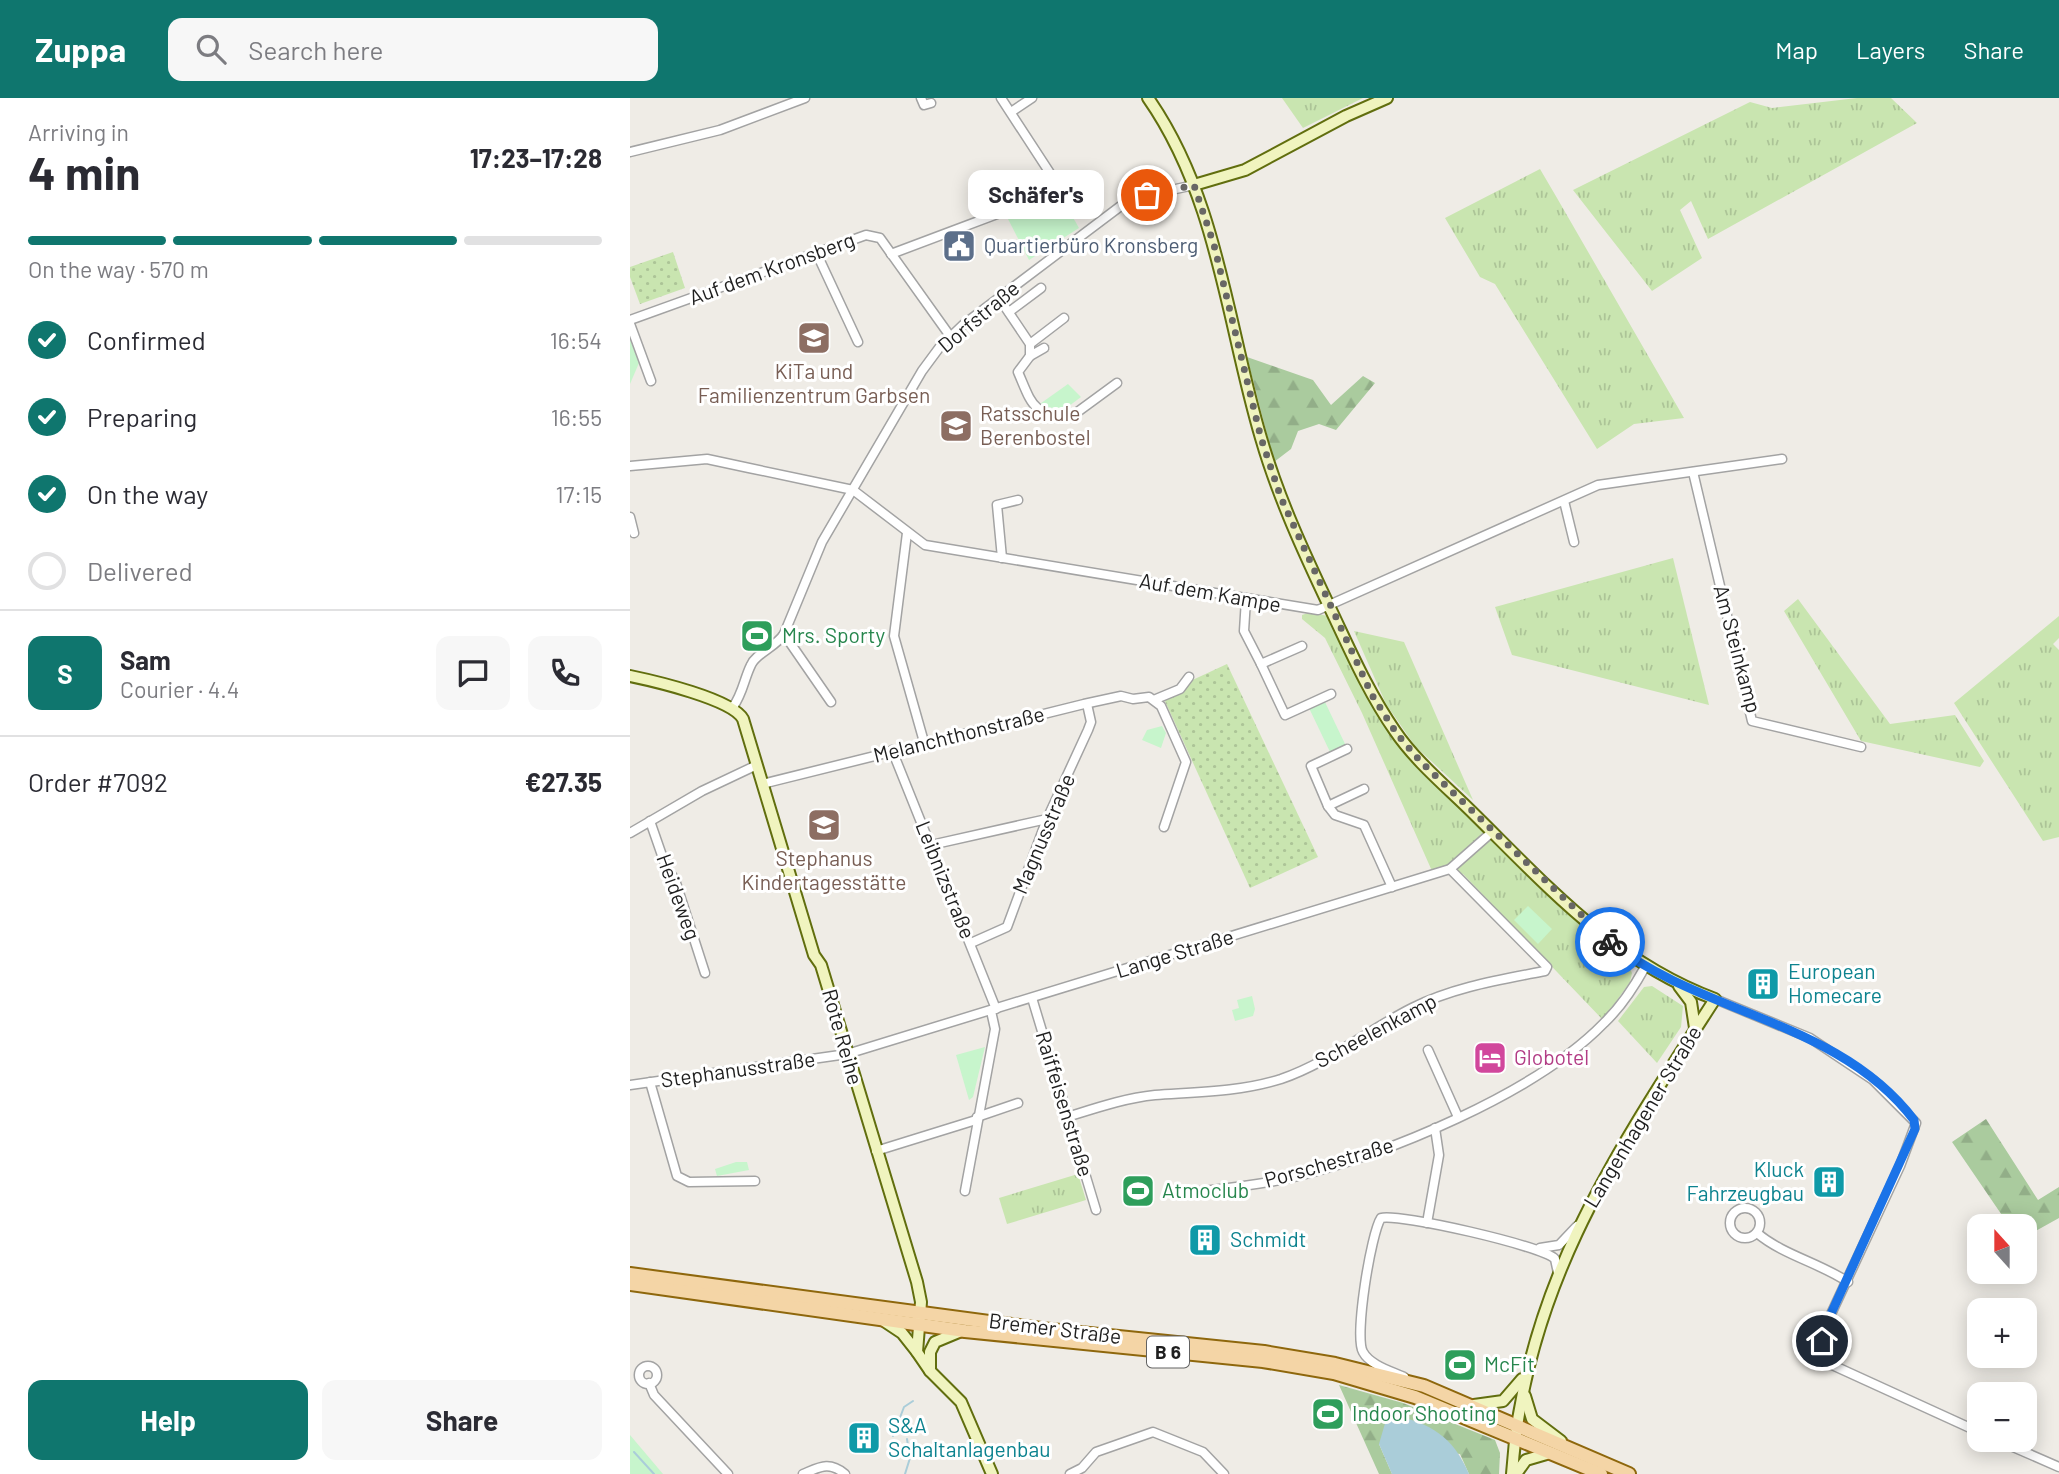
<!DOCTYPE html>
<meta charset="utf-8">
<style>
:root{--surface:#fff;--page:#f7f7f7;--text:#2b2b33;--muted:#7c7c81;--line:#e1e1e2;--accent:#0f766e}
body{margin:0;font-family:Barlow,sans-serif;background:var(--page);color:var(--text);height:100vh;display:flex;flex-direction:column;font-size:26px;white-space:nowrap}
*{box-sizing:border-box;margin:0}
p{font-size:23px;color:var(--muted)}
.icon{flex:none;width:38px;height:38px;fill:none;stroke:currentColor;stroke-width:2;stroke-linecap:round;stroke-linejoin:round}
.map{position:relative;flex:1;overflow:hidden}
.details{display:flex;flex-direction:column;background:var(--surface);width:630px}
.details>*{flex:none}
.needle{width:46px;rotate:339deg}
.tools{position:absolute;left:1337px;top:1116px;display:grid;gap:14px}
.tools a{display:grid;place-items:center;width:70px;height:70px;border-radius:14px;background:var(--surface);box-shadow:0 4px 18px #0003;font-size:35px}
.pin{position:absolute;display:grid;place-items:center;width:60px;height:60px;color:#fff;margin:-30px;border:4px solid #fff;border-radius:50%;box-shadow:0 2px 7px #0007}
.courier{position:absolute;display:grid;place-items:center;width:70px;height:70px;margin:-35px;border:5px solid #1a73e8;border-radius:50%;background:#fff;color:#222;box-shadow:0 2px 9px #0007}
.bubble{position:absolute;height:49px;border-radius:14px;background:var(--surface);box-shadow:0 4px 18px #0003;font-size:23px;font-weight:700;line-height:49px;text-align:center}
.head em{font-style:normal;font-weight:700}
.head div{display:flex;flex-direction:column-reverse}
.head{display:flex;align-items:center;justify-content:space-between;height:119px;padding:0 28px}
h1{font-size:46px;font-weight:700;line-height:52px}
.bar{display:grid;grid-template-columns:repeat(4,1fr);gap:10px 7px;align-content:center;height:84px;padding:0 28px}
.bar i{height:9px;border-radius:5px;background:var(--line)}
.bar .on{background:var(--accent)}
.bar p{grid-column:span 4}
.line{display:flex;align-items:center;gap:18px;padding:0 28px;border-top:2px solid var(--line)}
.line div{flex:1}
.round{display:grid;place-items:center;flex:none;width:74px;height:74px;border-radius:14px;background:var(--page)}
ol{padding:0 28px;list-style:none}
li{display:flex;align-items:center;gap:21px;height:77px}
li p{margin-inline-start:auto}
li .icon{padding:7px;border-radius:50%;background:var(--accent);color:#fff;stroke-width:4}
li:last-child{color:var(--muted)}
li i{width:38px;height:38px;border:4px solid var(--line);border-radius:50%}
.primary-button{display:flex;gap:14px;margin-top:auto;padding:14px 28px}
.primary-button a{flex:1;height:80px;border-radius:14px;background:var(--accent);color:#fff;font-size:28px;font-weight:700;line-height:80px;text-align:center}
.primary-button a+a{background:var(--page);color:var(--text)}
header{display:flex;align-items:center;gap:42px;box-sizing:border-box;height:98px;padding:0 35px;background:var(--accent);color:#fff}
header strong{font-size:33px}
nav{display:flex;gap:38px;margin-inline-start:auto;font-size:24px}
.search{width:490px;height:63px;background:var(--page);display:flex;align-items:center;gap:18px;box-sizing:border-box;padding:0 24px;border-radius:14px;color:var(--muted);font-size:26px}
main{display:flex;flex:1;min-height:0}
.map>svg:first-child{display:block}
</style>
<header>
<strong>Zuppa</strong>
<div class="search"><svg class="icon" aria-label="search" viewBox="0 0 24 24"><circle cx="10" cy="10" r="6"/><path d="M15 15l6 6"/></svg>Search here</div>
<nav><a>Map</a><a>Layers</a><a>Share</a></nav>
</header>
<main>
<section class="details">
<div class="head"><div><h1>4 min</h1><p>Arriving in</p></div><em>17:23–17:28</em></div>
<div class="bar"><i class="on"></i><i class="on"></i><i class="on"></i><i></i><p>On the way · 570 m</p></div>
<ol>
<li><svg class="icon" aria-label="check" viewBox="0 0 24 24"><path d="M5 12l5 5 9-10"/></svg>Confirmed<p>16:54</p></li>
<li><svg class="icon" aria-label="check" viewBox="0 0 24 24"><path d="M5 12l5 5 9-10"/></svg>Preparing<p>16:55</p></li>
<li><svg class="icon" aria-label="check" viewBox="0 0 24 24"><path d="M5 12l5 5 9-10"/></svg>On the way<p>17:15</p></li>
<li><i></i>Delivered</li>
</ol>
<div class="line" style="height:126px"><b class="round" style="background:var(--accent);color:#fff">S</b><div><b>Sam</b><p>Courier · 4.4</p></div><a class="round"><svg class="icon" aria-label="chat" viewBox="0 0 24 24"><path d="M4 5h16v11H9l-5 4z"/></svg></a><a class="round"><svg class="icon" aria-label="phone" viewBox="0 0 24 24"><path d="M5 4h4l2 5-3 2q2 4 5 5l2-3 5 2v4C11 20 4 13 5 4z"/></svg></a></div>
<div class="line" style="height:91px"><div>Order #7092</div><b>€27.35</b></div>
<div class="primary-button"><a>Help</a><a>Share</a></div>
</section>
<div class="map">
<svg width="1429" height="1376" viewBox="0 0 1429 1376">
<defs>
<pattern id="grass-tufts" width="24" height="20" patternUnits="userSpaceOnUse" patternTransform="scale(1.75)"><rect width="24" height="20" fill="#c9e5b0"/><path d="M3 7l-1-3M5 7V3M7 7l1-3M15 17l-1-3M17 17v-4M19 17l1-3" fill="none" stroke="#acc497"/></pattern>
<pattern id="forest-firs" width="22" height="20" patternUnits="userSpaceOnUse" patternTransform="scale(1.75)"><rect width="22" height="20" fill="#aacb9e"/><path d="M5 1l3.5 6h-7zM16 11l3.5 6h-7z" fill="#92ae88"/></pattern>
<pattern id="garden-dots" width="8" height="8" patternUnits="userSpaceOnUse" patternTransform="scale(1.75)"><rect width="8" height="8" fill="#c9e5b0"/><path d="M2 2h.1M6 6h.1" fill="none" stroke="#acc497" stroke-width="1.8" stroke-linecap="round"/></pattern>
</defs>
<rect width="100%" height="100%" fill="#efece6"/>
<!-- grass -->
<g fill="url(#grass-tufts)">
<path d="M652,0h81l-60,30z"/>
<path d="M1227,0h34l26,25 -209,116 -17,-38 -11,9 22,48 -50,33 -79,-101 177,-88 22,6z"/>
<path d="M910,71l17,29 127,220 -50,6 -37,25 -102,-165 -15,-7 -35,-59z"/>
<path d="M1043,460l36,147 -197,-50 -17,-48z"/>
<path d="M1168,501l92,125 65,-9 29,46 -4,6 -119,-26 -77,-130z"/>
<path d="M681,514l16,4 29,55 81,114 124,123 66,55 5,10 -2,9 -27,38 -140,-146 -31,-3 -70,-158 -37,-75 -23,-19v-4z"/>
<path d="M1429,518v22l-6,6 6,6v187l-16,4 -89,-138z"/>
<path d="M724,533l50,11 69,158 -58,-54 -29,-42z"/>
<path d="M1022,888l31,20 -2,21 -24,36 -39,-42 26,-34z"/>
<path d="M448,1076l8,26 -79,24 -8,-26z"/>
</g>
<!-- forest -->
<g fill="url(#forest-firs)">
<path d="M617,259l66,23 18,25 32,-29 12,7 -39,47 -17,-6 -21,7 -7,18 -17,13z"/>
<path d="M1356,1021l52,81 21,-13v31l-34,19v-10h-15l-58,-85z"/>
<path d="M709,1287l64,18 92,37 5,13 -1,21h-30l-9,-20 -81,-10 13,30h-13z"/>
</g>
<!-- park -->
<g fill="#c7f5cc">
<path d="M432,100l17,30 -50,32 -21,-41z"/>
<path d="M0,242l9,23 -9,21z"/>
<path d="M438,286l13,13 -20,15 -17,-2 -7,-4z"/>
<path d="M694,602l22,46 -15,8 -22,-46z"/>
<path d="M532,628l4,7 -5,15 -19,-8 5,-10z"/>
<path d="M898,808l24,23 -14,15 -24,-24z"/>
<path d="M622,898l3,13 -2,7 -18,5 -3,-11 7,-2 -2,-8z"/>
<path d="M355,949l-12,50 -4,3 -13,-45z"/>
<path d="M106,1064h11l2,8 -32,6 -2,-7z"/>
<path d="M0,1337l33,39h-33z"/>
</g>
<!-- garden -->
<g fill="url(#garden-dots)">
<path d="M43,154l12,36 -45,16 -10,-27v-10z"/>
<path d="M597,566l91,193 -68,31 -86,-189 22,-16z"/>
</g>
<!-- water -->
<path fill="#aacdd9" d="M761,1316c40,10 61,21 78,60h-77l-13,-30 7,-24z"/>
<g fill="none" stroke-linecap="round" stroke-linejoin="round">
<!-- stream -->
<g stroke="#aacdd9" stroke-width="2">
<path d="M263,1338l11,-29 9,-6"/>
<path d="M4,1354l20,22"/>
<path d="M275,1376l5,-16 -3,-19"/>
</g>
<defs>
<g id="street">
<path d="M291,0l3,7 7,-2"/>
<path d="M381,14l21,-14"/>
<path d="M0,54l90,-22 85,-32"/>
<path d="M186,154l42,90"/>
<path d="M261,156l170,-64 -60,-92"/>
<path d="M369,200l31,46v12l-12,16c15,35 14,42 54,44l45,-33"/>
<path d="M379,214l32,-24"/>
<path d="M0,222l236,-85 14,3 70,98"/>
<path d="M0,226l21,57"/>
<path d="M400,246l34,-26"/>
<path d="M400,258l14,-8"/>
<path d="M0,368l77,-7 42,9 104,22 72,55 393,65 280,-125 184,-26"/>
<path d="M1063,374l59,249 109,26"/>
<path d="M934,403l10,41"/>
<path d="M0,419l4,16"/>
<path d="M277,435l-13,103 30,106"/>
<path d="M372,460l-5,-53 21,-5"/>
<path d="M616,501l-2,32 17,33 41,-18"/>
<path d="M154,536l47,68"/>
<path d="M631,566l24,51 46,-21"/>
<path d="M526,601l24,-10 9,-12"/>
<path d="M103,609c10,-14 11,-28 18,-42 5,-12 25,-18 33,-31l38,-92 100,-171 17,-23 24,-23 159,-120 13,-7 59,-13"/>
<path d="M717,651l-36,17 17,40 36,-17"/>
<path d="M262,652l104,259"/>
<path d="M132,686l322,-80 37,-8 12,3 16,-2 12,9 25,56 -22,65"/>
<path d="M698,708l7,9 29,10 28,62"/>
<path d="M20,723l16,46 9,13 30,93"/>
<path d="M0,735l72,-42 55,-26"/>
<path d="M301,747l116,-26"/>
<path d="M341,845l36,-16 40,-108 41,-89 3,-8 -4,-18"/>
<path d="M402,900l64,212"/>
<path d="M1085,901l95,39 63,42 43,43 -16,43 -75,161 -3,14"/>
<path d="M798,952l30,67"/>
<path d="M20,984l27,94 12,6 66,-1"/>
<path d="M0,987l217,-31 603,-185 42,-37"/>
<path d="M347,1019l41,-14"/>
<path d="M437,1019c29,-9 58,-19 88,-22 43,-3 84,-3 126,-16 47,-16 87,-49 131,-71 42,-21 87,-28 133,-37l2,-4 -97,-98"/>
<path d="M246,1053l100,-31"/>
<path d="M335,1093l30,-162 -4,-18"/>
<path d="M565,1094c32,-4 64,-7 95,-14 96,-23 245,-84 314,-155 17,-16 30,-36 41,-56"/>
<circle cx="1115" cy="1125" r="15"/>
<path d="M797,1125l12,-68 -4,-27"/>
<path d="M1127,1135c26,22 63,30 91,49"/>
<path d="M910,1150l19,-3 18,-19"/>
<circle cx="1198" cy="1254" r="12"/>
<path d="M1200,1266l149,68"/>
<circle cx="18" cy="1277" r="9"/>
<path d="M774,1279c-13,-6 -34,-12 -41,-25 -9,-15 8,-119 18,-134 18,-5 162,28 174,41l3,14"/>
<path d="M19,1285l5,12 74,79"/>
<path d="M1367,1342l62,27"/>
<path d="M173,1376c17,-7 26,-13 42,0"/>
<path d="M440,1376l12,-6 14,-16 57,-20 50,20 21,22"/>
</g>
<g id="secondary">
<path d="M518,0c70,100 79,226 113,340 17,59 43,115 69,170 20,42 38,84 65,123 21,31 53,57 80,84 74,73 140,147 240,184 -98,152 -191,289 -203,475"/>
<path d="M564,87l51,-15 101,-54 41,-18"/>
<path d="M0,578c24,5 102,23 113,43l71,236 7,10 96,317 4,20 -4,50 13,19 31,31 31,72"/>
<path d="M1049,888l12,16 4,26"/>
<path d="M254,1223l18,12 15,19"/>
<path d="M300,1273v-19l5,-10 24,-10"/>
<path d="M895,1298l7,23 29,22"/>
<path d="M844,1307l29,-4 19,-22"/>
<path d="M886,1376l10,-14 24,-7"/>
</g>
<g id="primary">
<path d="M0,1176l411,55 223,23 71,12 89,22 205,88"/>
<path d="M0,1186l335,47 298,30 71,12 81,24 186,77"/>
</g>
</defs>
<!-- street casing -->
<use href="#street" stroke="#a3a3a3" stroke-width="11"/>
<!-- secondary casing -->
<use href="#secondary" stroke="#616e0e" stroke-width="14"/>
<!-- primary casing -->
<use href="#primary" stroke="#8e670c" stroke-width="16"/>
<!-- street -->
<use href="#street" stroke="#fff" stroke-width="8"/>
<!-- secondary -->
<use href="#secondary" stroke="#f0f4bf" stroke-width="10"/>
<!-- primary -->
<use href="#primary" stroke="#f4d5a6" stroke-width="12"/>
</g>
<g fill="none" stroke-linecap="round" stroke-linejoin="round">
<!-- done -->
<path stroke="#686765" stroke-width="7" stroke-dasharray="0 12.6" d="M517,97l47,-10 20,60 47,193 20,60 91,197 25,39 24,28 189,180"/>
<!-- route -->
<path stroke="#1a73e8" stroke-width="9" d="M980,844c93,73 229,79 304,178l1,9 -90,198 -3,14"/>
</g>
<!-- icons -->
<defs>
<symbol id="civic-square" viewBox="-11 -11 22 22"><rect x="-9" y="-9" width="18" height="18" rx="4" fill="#5c6f8a" stroke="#fff"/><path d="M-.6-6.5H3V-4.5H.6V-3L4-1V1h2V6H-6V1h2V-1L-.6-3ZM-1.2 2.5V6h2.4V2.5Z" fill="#fff"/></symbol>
<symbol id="school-square" viewBox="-11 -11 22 22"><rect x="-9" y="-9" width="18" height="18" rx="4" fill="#8d6e63" stroke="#fff"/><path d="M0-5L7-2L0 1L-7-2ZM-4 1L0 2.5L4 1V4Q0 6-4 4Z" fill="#fff"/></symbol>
<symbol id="stadium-square" viewBox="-11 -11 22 22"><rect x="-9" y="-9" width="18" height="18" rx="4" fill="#2e9e5b" stroke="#fff"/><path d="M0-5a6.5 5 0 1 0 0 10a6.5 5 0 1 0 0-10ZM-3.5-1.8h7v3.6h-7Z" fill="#fff"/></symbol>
<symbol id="building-square" viewBox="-11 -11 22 22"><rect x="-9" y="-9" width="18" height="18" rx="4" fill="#0f9aa8" stroke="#fff"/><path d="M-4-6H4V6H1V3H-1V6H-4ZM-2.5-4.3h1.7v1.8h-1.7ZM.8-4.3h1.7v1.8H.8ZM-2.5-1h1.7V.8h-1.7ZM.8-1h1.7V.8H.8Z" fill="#fff"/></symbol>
<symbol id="hotel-square" viewBox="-11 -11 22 22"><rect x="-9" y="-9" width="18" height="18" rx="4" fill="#d1479c" stroke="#fff"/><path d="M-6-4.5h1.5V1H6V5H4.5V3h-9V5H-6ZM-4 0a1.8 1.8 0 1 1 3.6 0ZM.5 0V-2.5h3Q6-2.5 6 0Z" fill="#fff"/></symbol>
</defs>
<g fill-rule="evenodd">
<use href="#civic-square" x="310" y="129" width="38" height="38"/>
<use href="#school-square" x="165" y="221" width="38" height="38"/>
<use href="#school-square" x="307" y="309" width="38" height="38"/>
<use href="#stadium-square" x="108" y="519" width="38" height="38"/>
<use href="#school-square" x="175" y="708" width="38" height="38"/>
<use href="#building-square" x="1114" y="867" width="38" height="38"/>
<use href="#hotel-square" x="841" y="941" width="38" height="38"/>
<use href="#building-square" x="1180" y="1065" width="38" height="38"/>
<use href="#stadium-square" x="489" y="1074" width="38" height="38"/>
<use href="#building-square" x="556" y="1123" width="38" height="38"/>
<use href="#stadium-square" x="811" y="1248" width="38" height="38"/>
<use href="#stadium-square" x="679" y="1297" width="38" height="38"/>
<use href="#building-square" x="215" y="1321" width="38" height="38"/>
</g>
<g text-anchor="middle" stroke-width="6" stroke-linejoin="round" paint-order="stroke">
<!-- shield labels -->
<rect fill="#fff" stroke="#626262" stroke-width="2" x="517" y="1238.5" width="42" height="31" rx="5"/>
<g font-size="19" font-weight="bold" fill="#1f1f1f">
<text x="538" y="1261">B 6</text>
</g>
<!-- service labels -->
<g font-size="21" fill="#4e5e75" stroke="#fff" text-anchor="start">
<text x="354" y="155">Quartierbüro Kronsberg</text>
</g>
<!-- street labels -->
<g font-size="21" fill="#1f1f1f" stroke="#fff">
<text transform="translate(142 171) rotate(-20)" y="7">Auf dem Kronsberg</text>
<text transform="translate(349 219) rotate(-40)" y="7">Dorfstraße</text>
<text transform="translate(580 495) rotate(10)" y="7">Auf dem Kampe</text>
<text transform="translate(1107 551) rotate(75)" y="7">Am Steinkamp</text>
<text transform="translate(329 637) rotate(-14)" y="7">Melanchthonstraße</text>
<text transform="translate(414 736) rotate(-67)" y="7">Magnusstraße</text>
<text transform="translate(315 782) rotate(68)" y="7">Leibnizstraße</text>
<text transform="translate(48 799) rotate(70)" y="7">Heideweg</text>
<text transform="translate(545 856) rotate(-17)" y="7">Lange Straße</text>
<text transform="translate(746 933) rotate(-28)" y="7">Scheelenkamp</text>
<text transform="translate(212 939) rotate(74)" y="7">Rote Reihe</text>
<text transform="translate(108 972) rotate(-8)" y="7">Stephanusstraße</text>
<text transform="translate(434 1006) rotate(73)" y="7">Raiffeisenstraße</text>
<text transform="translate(1013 1019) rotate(-59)" y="7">Langenhagener Straße</text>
<text transform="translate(699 1065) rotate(-16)" y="7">Porschestraße</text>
<text transform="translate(425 1231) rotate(7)" y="7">Bremer Straße</text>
</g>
<!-- education labels -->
<g font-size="21" fill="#785e54" stroke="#fff">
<text x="184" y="281">KiTa und<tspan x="184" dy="24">Familienzentrum Garbsen</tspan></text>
<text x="350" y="323" text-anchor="start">Ratsschule<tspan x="350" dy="24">Berenbostel</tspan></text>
<text x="194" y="768">Stephanus<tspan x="194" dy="24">Kindertagesstätte</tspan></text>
</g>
<!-- leisure labels -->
<g font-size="21" fill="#27864d" stroke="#fff" text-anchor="start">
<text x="152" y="545">Mrs. Sporty</text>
<text x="532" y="1100">Atmoclub</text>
<text x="854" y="1274">McFit</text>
<text x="722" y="1323">Indoor Shooting</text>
</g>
<!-- culture labels -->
<g font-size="21" fill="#0d838f" stroke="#fff" text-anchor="start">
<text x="1158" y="881">European<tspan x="1158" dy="24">Homecare</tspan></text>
<text x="1174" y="1079" text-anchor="end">Kluck<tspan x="1174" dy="24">Fahrzeugbau</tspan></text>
<text x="600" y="1149">Schmidt</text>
<text x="258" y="1335">S&amp;A<tspan x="258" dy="24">Schaltanlagenbau</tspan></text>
</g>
<!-- hotel labels -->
<g font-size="21" fill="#b23c85" stroke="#fff" text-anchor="start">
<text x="884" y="967">Globotel</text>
</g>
</g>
</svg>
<div class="tools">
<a><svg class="needle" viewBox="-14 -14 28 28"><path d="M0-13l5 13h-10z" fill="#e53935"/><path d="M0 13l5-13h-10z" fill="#7c7c81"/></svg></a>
<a>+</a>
<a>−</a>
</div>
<div class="pin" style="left:517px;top:97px;background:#ea580c"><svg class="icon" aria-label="bag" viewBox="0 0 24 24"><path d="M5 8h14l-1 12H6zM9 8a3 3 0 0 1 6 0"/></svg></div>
<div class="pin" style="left:1192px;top:1243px;background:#1f2937"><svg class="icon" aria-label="home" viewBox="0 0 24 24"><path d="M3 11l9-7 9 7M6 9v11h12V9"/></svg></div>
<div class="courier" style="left:980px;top:844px"><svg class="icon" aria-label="bike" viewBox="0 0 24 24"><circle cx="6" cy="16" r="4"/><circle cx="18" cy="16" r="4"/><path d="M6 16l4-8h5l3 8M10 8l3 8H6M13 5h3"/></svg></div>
<div class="bubble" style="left:338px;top:72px;width:136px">Schäfer's</div>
</div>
</main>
